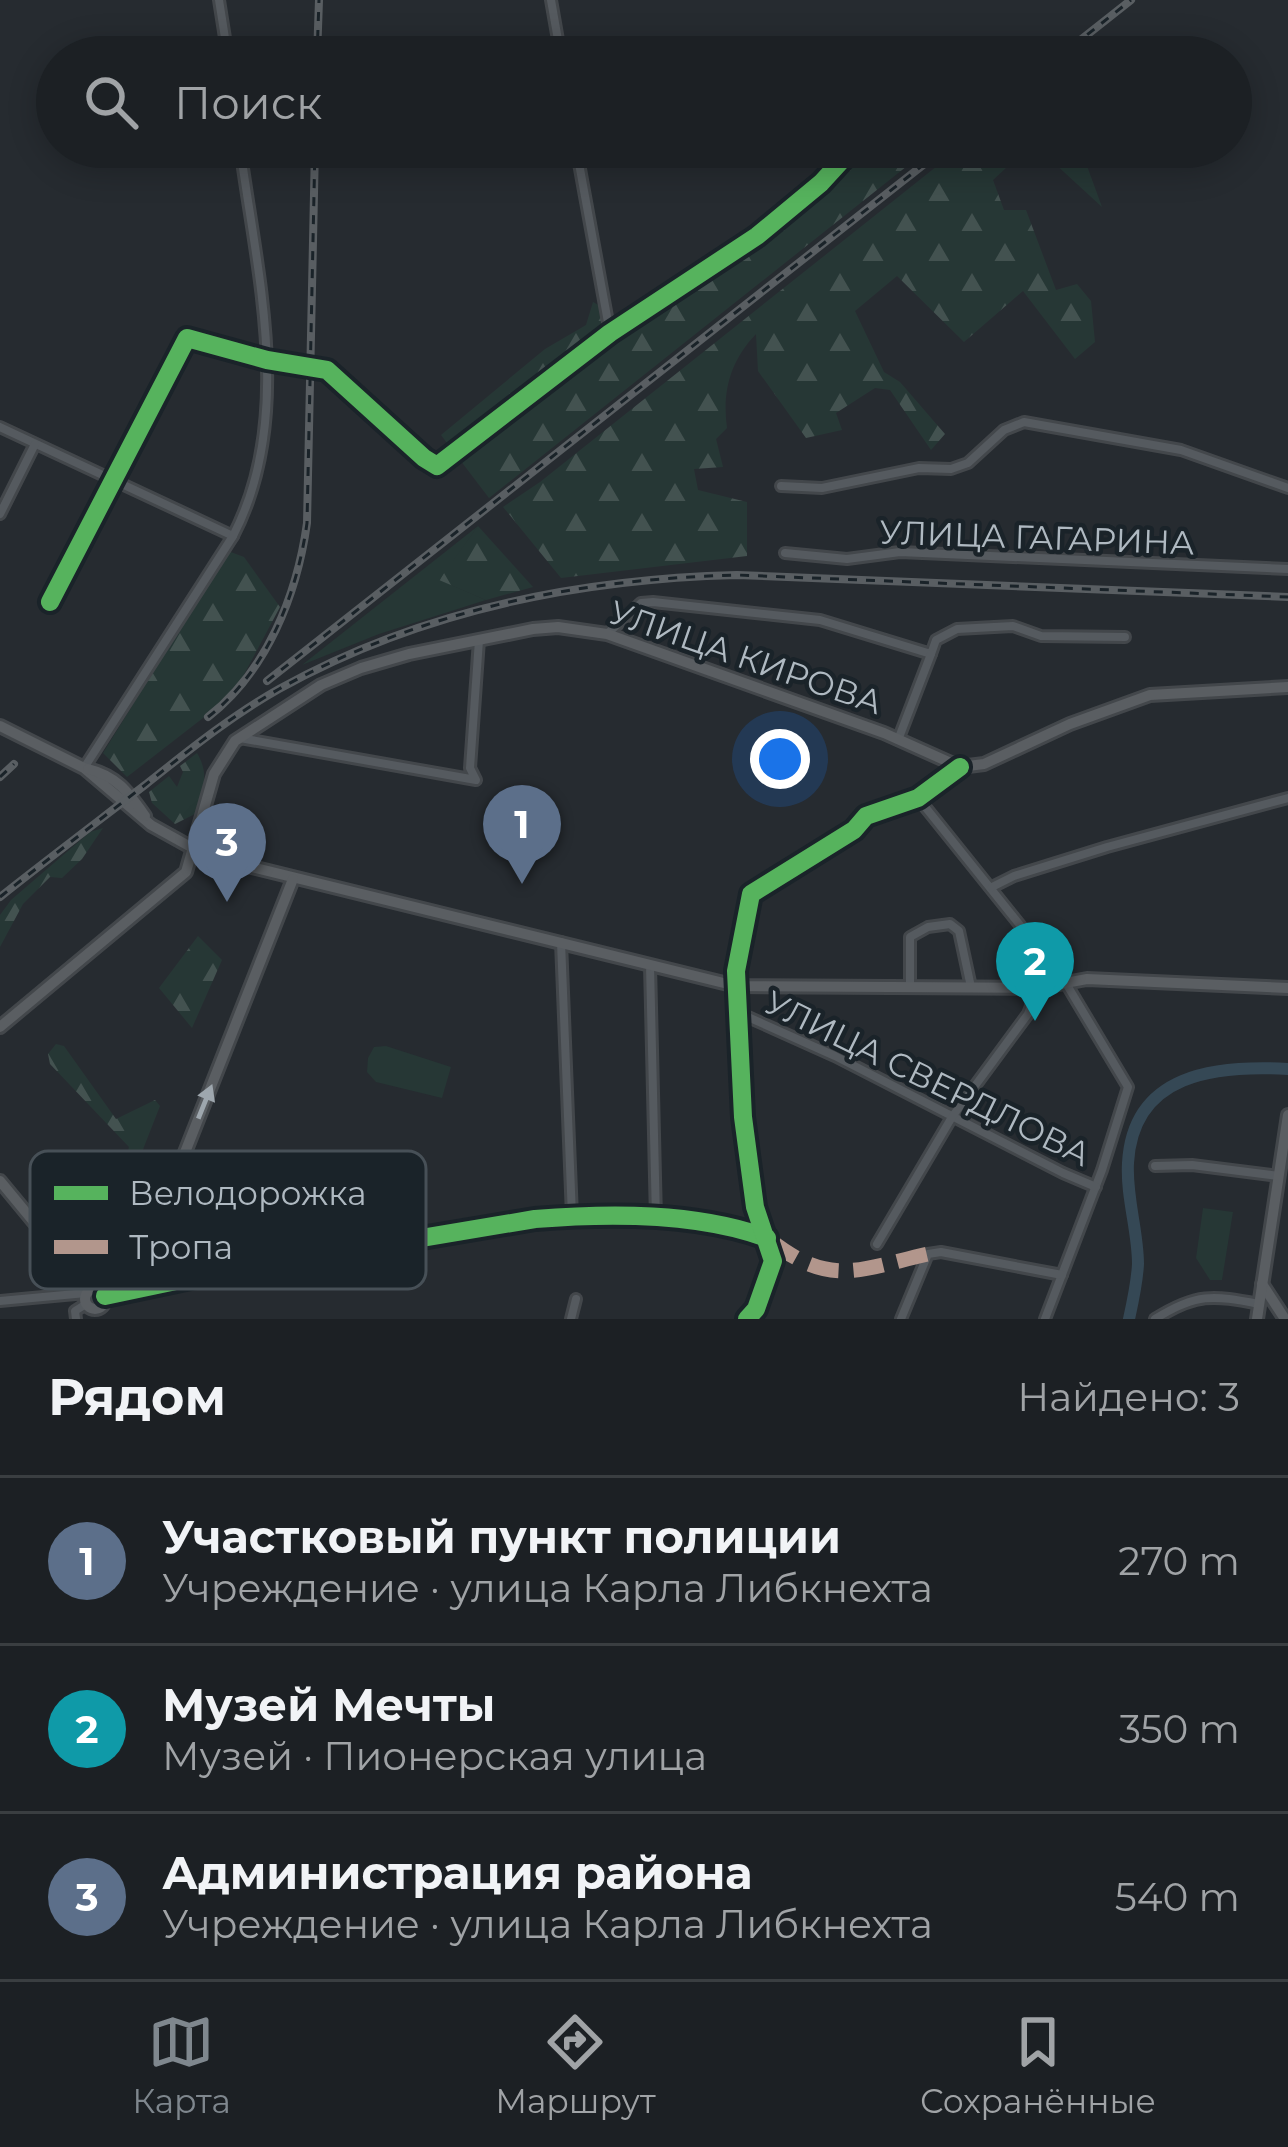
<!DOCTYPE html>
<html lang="ru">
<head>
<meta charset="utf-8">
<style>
	:root { --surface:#1c2024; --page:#292d31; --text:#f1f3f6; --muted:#a0a3a6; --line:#3a3e41; --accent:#7f878e }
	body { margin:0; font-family:Montserrat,sans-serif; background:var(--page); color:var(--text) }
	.you { position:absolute; left:780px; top:759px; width:42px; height:42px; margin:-30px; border:9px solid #fff; border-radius:50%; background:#1a73e8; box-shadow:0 0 0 18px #1a73e833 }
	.badge { display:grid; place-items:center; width:78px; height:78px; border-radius:50%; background:var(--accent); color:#fff; font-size:39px; font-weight:700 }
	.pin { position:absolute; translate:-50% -99px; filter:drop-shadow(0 3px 6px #0008) }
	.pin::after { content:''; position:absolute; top:63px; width:42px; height:36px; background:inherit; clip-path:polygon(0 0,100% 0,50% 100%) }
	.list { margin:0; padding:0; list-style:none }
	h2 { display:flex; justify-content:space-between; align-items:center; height:156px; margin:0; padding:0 48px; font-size:51px }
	h2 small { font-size:39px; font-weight:400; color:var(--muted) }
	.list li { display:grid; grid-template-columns:78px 1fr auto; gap:36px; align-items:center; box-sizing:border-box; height:168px; padding:0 48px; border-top:3px solid var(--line) }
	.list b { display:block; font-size:45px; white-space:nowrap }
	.list p { margin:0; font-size:39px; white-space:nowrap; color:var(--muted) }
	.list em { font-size:39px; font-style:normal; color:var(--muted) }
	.icon { flex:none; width:66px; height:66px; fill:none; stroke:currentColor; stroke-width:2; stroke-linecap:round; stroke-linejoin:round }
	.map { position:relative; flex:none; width:1288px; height:1319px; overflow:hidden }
	.search { position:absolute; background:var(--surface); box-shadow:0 6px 30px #0003; left:36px; right:36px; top:36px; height:132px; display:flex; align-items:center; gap:30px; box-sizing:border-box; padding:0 42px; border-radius:66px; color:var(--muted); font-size:45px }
	.sheet { height:660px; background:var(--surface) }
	nav { display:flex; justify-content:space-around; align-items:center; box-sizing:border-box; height:168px; border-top:3px solid var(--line); background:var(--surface); font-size:33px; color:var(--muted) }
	nav a { display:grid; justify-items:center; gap:6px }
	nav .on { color:var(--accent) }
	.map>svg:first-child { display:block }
</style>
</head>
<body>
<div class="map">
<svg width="1288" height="1319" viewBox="0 0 1288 1319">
	<defs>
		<pattern id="forest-firs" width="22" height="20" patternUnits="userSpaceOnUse" patternTransform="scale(3)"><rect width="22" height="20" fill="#263735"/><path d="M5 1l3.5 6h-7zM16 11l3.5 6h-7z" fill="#435250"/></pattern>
	</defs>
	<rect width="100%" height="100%" fill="#262b30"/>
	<g fill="#263735">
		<path d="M478 526 440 580 486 600 379 634 302 665Z"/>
		<path d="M386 1046 451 1067 442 1098 376 1082 367 1072 368 1058 374 1047Z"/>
		<path d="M1203 1208 1233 1212 1222 1280H1210L1196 1258Z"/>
	</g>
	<g fill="url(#forest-firs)">
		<path d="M865 147H931L489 498 441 435 545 349 586 325 593 302 600 306 605 344 825 188Z"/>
		<path d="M961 147H1080L1102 207 1052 161 1022 153 993 180 1004 210H1026L1056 290 1077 284 1091 301 1095 342 1075 359 1023 291 964 342 897 276 855 311 884 372 900 382 945 434 931 450 890 390 875 388 836 413 842 430 806 438 758 371 756 334C730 361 722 392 727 428L716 439 723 467 694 469 698 490 747 502V556L561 578 503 507 540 482Z"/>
		<path d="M478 526 533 587 486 600 439 580Z"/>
		<path d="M228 551 244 557 280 607 240 682 212 711 127 777 103 753Z"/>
		<path d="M197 753C210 775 203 790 195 814L175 824 152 803 149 792 169 776 177 787 183 772 180 766Z"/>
		<path d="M103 828 82 859 62 878 50 877 23 904 0 947V915L11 900 90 832Z"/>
		<path d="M198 936 222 960 192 1028 159 988Z"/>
		<path d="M56 1044 64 1046 116 1119 155 1100 160 1106 116 1218 112 1214 129 1147 50 1064 48 1054Z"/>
	</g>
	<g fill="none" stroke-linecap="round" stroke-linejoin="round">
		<path stroke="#354855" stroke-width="12" d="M1129 1319C1133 1301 1137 1283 1138 1264 1138 1231 1126 1197 1128 1163 1133 1073 1216 1065 1288 1069"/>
		<g stroke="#43474b" stroke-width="14">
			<g id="street">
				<path d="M219 0 228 57"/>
				<path d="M551 0 561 57"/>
				<path d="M576 147 610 333"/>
				<path d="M0 427 233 536"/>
				<path d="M781 486 822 488 919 468 951 469 968 463 1004 430 1024 422 1181 450 1288 488"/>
				<path d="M0 514 35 444"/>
				<path d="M785 553 847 559 900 552 1288 569"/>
				<path d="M50 602 187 338 267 360 327 370 424 458 437 466 610 333 757 236 821 183 854 147"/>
				<path d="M608 633 641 603 653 602 820 620 931 654 936 640 957 629 1013 626 1041 636 1125 637"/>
				<path d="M240 738 476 780 470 768 479 640"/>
				<path d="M898 740 931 654"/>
				<path d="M84 768 233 536C295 417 257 274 240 147"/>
				<path d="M918 798 1064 980 1128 1087 1102 1170 1045 1319"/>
				<path d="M992 887 1014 876 1107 847 1288 798"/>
				<path d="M561 942 572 1216"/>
				<path d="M650 965 656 1219"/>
				<path d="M736 986 751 894 854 830 866 816 918 798 960 767"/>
				<path d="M910 987V937L928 927 950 924 959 931 971 987"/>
				<path d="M739 1013 835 1056 1063 1173 1096 1187"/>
				<path d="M1155 1166 1192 1165 1279 1176"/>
				<path d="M877 1244 952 1117 1028 1014 1038 988"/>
				<path d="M0 1301 86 1293"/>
				<path d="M76 1319 75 1311 86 1304"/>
				<path d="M571 1319 576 1299"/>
				<path d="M901 1319 928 1254 941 1252 1062 1275"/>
				<path d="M1155 1319C1196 1293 1213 1295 1259 1304"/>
			</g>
		</g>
		<g stroke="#43474b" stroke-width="16">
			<g id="secondary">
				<path d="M0 726 84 768 151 825 207 856 736 986 1038 988 1087 979 1288 988"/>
				<path d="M88 769C117 776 128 792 145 816"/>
				<path d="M736 986 749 1167 755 1207 773 1261 756 1309 747 1319"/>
				<path d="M0 1027 186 872 214 774 235 741 321 685 361 668 409 654 533 629 558 627 607 634 884 733 960 767 984 764 1070 724 1150 695 1288 687"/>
				<path d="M0 1181 90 1290"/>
				<path d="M1262 1284 1285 1319"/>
				<circle cx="95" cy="1299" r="10"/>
				<path d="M131 1289 293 879"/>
				<path d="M105 1296 219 1272 535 1219C609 1213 697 1212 767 1238"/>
				<path d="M1257 1319 1288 1115"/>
			</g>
		</g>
		<use href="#street" stroke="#555a5f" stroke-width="8"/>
		<use href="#secondary" stroke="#5a5e62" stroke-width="10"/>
		<g stroke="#595e62" stroke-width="8">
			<g id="rail">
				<path d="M317 57 319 0"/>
				<path d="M1059 57 1131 0"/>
				<path d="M267 681 946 147"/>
				<path d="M208 717C267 671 297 595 307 523L315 147"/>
				<path d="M0 777 14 764"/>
				<path d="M0 897C48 859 97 822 145 785 188 751 231 716 279 689 421 610 577 579 737 575L1288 597"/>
			</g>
		</g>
		<use href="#rail" stroke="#1a2329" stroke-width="3" stroke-dasharray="9" stroke-linecap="butt"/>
		<path stroke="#b2968c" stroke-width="15" stroke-dasharray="30 15" stroke-linecap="butt" d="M771 1241C831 1288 861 1269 928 1254"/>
		<g stroke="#1a2329" stroke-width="26">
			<g id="cycleway">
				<path d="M50 602 187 338 267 360 327 370 424 458 437 466 610 333 757 236 821 183 854 147"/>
				<path d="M105 1296 219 1272 535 1219C609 1213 697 1212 767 1238"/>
				<path d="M747 1319 756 1309 773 1261 755 1207 743 1117 736 971 751 894 854 830 866 816 918 798 960 767"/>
			</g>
		</g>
		<use href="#cycleway" stroke="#56b35d" stroke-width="18"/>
	</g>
	<defs><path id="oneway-solid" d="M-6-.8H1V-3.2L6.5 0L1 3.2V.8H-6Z" transform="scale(3)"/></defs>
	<use fill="#9ea7ae" href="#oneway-solid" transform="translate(205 1102) rotate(-68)"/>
	<g text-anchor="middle" stroke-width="9" stroke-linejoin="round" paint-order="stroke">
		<g font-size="33" fill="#afb9c1" stroke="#1a2329">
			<text transform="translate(1037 537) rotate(2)" y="12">УЛИЦА ГАГАРИНА</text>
			<text transform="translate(746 657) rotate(19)" y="12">УЛИЦА КИРОВА</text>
			<text transform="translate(928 1078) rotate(26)" y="12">УЛИЦА СВЕРДЛОВА</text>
		</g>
	</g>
	<rect x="30" y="1151" width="396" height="138" rx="18" fill="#1a2329" stroke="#475057" stroke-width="3"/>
	<rect x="54" y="1186" width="54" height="14" fill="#56b35d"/>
	<rect x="54" y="1240" width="54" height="14" fill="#b2968c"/>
	<g font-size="33" fill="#afb9c1">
		<text x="129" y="1205">Велодорожка</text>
		<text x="129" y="1259">Тропа</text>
	</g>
</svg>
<div class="you"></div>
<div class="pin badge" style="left:522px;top:884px;background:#5c6f8a">1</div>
<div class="pin badge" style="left:1035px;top:1021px;background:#0f9aa8">2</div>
<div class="pin badge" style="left:227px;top:902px;background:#5c6f8a">3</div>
<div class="search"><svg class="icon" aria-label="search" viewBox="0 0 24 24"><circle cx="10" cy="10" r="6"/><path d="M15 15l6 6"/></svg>Поиск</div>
</div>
<section class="sheet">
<h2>Рядом<small>Найдено: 3</small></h2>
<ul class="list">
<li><span class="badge" style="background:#5c6f8a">1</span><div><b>Участковый пункт полиции</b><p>Учреждение · улица Карла Либкнехта</p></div><em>270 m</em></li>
<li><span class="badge" style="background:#0f9aa8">2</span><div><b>Музей Мечты</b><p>Музей · Пионерская улица</p></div><em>350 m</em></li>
<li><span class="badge" style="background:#5c6f8a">3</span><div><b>Администрация района</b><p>Учреждение · улица Карла Либкнехта</p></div><em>540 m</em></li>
</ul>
</section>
<nav>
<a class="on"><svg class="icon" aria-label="map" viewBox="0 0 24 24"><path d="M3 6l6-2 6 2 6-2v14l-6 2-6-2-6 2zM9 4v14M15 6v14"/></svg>Карта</a>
<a><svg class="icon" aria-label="directions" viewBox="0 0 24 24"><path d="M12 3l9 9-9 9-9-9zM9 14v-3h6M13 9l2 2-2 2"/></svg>Маршрут</a>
<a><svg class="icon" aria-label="saved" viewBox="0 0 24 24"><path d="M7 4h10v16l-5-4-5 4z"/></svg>Сохранённые</a>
</nav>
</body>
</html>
